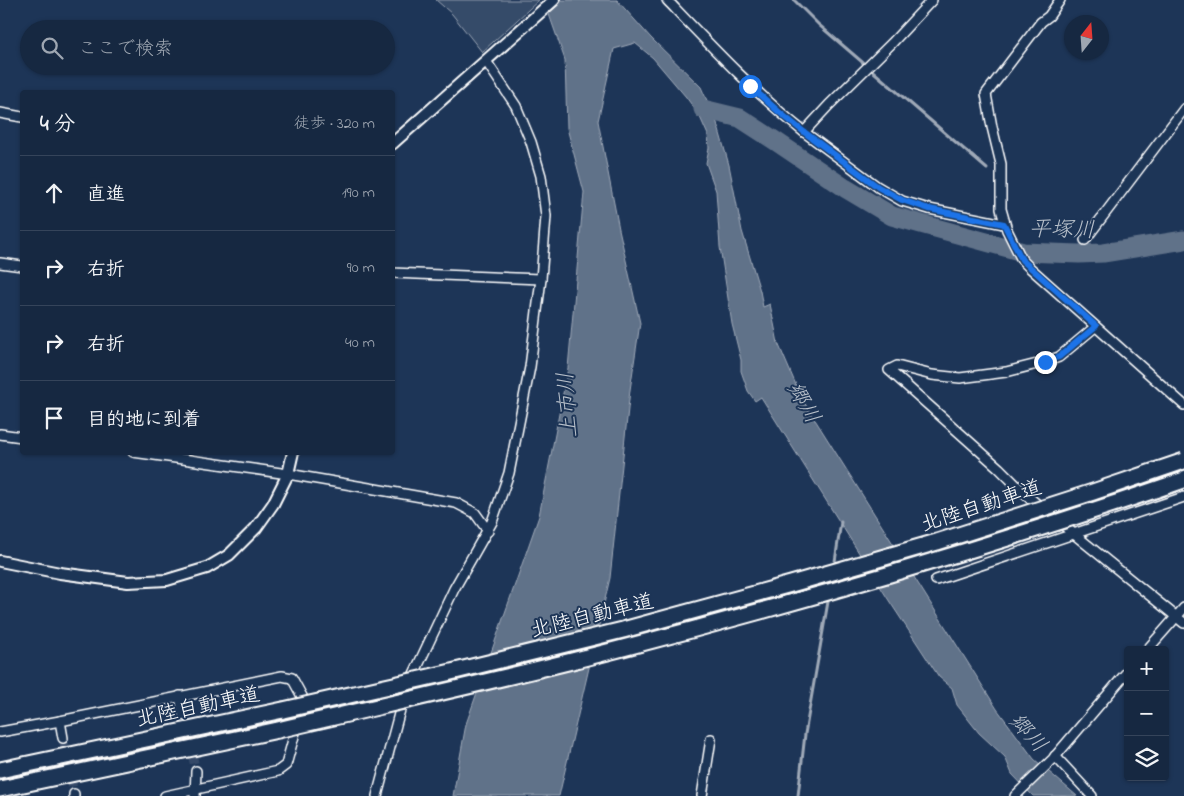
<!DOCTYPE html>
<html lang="ja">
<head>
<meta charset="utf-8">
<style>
	:root { --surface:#162841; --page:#1f3048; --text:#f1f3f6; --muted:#9ea6b1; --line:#35445a }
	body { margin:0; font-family:"Indie Flower","Klee One",sans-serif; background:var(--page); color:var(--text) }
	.controls { position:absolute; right:15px; bottom:15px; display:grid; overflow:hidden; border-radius:5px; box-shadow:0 1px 4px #0004 }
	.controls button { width:45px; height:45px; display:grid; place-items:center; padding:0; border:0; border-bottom:1px solid var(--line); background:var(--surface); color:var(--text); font:25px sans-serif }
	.compass { position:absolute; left:1064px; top:15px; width:45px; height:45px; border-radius:50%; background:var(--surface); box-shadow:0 1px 4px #0004; rotate:17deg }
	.stop { position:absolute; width:15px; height:15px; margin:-11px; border:4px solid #1a73e8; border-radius:50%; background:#fff }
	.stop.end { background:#1a73e8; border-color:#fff; box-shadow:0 1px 5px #0008 }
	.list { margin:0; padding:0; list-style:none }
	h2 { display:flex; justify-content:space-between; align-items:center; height:65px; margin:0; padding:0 20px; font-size:21px }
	h2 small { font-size:16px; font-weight:400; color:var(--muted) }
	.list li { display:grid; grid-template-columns:32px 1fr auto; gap:15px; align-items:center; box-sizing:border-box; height:75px; padding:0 20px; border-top:1px solid var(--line) }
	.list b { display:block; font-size:19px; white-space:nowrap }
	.list em { font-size:16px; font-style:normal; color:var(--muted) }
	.icon { flex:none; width:28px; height:28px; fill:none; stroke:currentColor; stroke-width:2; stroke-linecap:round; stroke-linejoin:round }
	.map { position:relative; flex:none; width:1184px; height:796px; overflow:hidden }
	.search { position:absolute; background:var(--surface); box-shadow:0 1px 4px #0004; left:20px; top:20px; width:375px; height:55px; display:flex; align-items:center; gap:12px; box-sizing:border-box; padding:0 18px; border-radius:28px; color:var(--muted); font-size:19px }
	.panel { position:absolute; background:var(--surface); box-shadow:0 1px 4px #0004; left:20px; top:90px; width:375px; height:365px; border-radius:5px }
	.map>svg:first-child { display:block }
</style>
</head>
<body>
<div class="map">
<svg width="1184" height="796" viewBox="0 0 1184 796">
	<rect width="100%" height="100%" fill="#1d3557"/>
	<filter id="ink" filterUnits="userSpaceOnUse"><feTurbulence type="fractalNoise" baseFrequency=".02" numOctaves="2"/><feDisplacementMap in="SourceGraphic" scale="10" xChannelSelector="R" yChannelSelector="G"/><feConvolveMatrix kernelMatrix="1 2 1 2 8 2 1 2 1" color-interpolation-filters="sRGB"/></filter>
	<g filter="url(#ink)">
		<path fill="#364b69" stroke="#9aa5b4" d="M436 0H539L482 52 452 14Z"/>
		<path fill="#617289" stroke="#a0aab8" d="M544 0H617L651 38 701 87 717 123 729 165 742 231 760 291 763 307 770 304 778 343 802 399 997 709 1034 759 1077 796H1033L1012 774 1005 757 979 733 957 705 952 688 939 677 888 599 761 397 755 401 748 391 741 371V360L732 324 720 247 716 191 706 163 709 148 708 135 699 115 686 97 653 58 635 43 614 49 598 121 619 229 640 323 630 390 610 578 559 796H453L466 724 539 516 568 368 584 192 567 128 565 60Z"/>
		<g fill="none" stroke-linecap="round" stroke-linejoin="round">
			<g stroke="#a0aab8" stroke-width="3">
				<path d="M794 0 819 25 987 169"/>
				<path d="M834 568 841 522"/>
				<path d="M798 796 805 734 829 596"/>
			</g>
			<path stroke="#617289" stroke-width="19" d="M703 109 740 118 774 140 845 188 892 216 1023 252 1079 254 1103 253 1184 240"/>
			<g stroke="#344968" stroke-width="9" stroke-dasharray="9 4.5" stroke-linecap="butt">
				<path d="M183 715 196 771"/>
				<path d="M63 738 74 794"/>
			</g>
			<g stroke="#fff" stroke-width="12">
				<g id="minor">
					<path d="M667 0C711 46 754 92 804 132L829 105 892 43 932 0"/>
					<path d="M1060 0 1049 16 1041 22 986 94 992 127 1001 164V209L1007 230 1022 260 1029 267 1184 405"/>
					<path d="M0 113 22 117"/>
					<path d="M804 132 878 187 902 201 929 209 1004 224"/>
					<path d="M1085 240 1184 109"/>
					<path d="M0 263 22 266"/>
					<path d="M392 273 541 279"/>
					<path d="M1095 327 1059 357 1045 362 1006 372 960 378 932 375 897 366 889 370 999 468 1027 496 1184 623"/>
					<path d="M0 434 22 437"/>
					<path d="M133 452 288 474 456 503 475 513 488 531"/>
					<path d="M936 580 1184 497"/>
					<path d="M1147 650 1184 608"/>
					<path d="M180 696 183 715"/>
					<path d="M60 721 63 738"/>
					<path d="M0 732 60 721 282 676 292 678 304 700 286 765 278 771 165 796"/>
					<path d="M1055 756 1092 796"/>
					<path d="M74 794V796"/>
					<path d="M195 796 196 771"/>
					<path d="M377 796 404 695 454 589 492 522 509 473 530 367 541 279 546 216 541 176 531 142 516 106 486 61"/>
					<path d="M702 796 711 739"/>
					<path d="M1015 796 1053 759 1128 671"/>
				</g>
			</g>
			<g stroke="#fff" stroke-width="14">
				<g id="tertiary">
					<path d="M392 144 554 0"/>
					<path d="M0 561 60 573 128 582 167 580 207 568 229 555 256 528 273 504 288 474 293 452"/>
				</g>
			</g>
			<g stroke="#fff" stroke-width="19">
				<g id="motorway">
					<path d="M0 770 283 710"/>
					<path d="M0 789 278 730"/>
				</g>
			</g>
			<use href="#minor" stroke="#1d3557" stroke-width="9"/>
			<use href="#tertiary" stroke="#1d3557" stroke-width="10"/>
			<use href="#motorway" stroke="#1d3557" stroke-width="15"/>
			<g stroke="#fff" stroke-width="19" stroke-linecap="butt">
				<g id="motorway-bridge">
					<path d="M283 710 447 673 623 630 791 584 937 542 1093 492 1184 461"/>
					<path d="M278 730C393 703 509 678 623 648 812 599 999 544 1184 480"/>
				</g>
			</g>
			<use href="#motorway-bridge" stroke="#1d3557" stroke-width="15"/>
		</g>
	</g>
	<g fill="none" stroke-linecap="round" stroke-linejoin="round" filter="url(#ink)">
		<path stroke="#1a73e8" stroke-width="6" d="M750 86 779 112 804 132 878 187 902 200 929 209 1004 224 1022 260 1096 326 1059 357 1045 362"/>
	</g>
	<g text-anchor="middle" stroke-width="4" stroke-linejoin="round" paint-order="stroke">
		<g font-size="21" fill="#fff" stroke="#1d3557">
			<text transform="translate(981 505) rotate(-18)" y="7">北陸自動車道</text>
			<text transform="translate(592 615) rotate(-14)" y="7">北陸自動車道</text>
			<text transform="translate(198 706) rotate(-12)" y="7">北陸自動車道</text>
		</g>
		<g font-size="22" font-style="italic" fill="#b8c0ca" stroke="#1d3557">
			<text transform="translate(1062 228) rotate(1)" y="8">平塚川</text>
			<text transform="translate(805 402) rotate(60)" y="8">郷川</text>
			<text transform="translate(566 405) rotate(-94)" y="8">上市川</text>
			<text transform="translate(1029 732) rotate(47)" y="8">郷川</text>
		</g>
	</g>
</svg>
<div class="controls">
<button>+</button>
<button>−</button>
<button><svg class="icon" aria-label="layers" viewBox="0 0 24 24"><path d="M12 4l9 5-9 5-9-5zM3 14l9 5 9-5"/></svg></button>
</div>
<svg class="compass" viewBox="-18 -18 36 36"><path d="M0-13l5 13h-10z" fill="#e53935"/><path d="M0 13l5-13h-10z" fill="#9ea6b1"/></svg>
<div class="stop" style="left:750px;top:86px"></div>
<div class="stop end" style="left:1045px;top:362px"></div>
<div class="search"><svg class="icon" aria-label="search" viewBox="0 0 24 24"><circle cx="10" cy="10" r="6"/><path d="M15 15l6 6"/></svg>ここで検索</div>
<section class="panel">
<h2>4 分<small>徒歩 · 320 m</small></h2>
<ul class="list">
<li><svg class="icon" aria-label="ahead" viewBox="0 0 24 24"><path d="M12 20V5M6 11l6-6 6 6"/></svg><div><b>直進</b></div><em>190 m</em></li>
<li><svg class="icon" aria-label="right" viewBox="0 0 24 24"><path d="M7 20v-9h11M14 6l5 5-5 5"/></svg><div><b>右折</b></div><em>90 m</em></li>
<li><svg class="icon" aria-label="right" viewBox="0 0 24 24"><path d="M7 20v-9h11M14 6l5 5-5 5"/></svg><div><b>右折</b></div><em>40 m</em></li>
<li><svg class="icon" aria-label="arrive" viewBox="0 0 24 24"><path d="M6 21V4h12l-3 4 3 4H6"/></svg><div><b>目的地に到着</b></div></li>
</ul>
</section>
</div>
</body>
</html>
